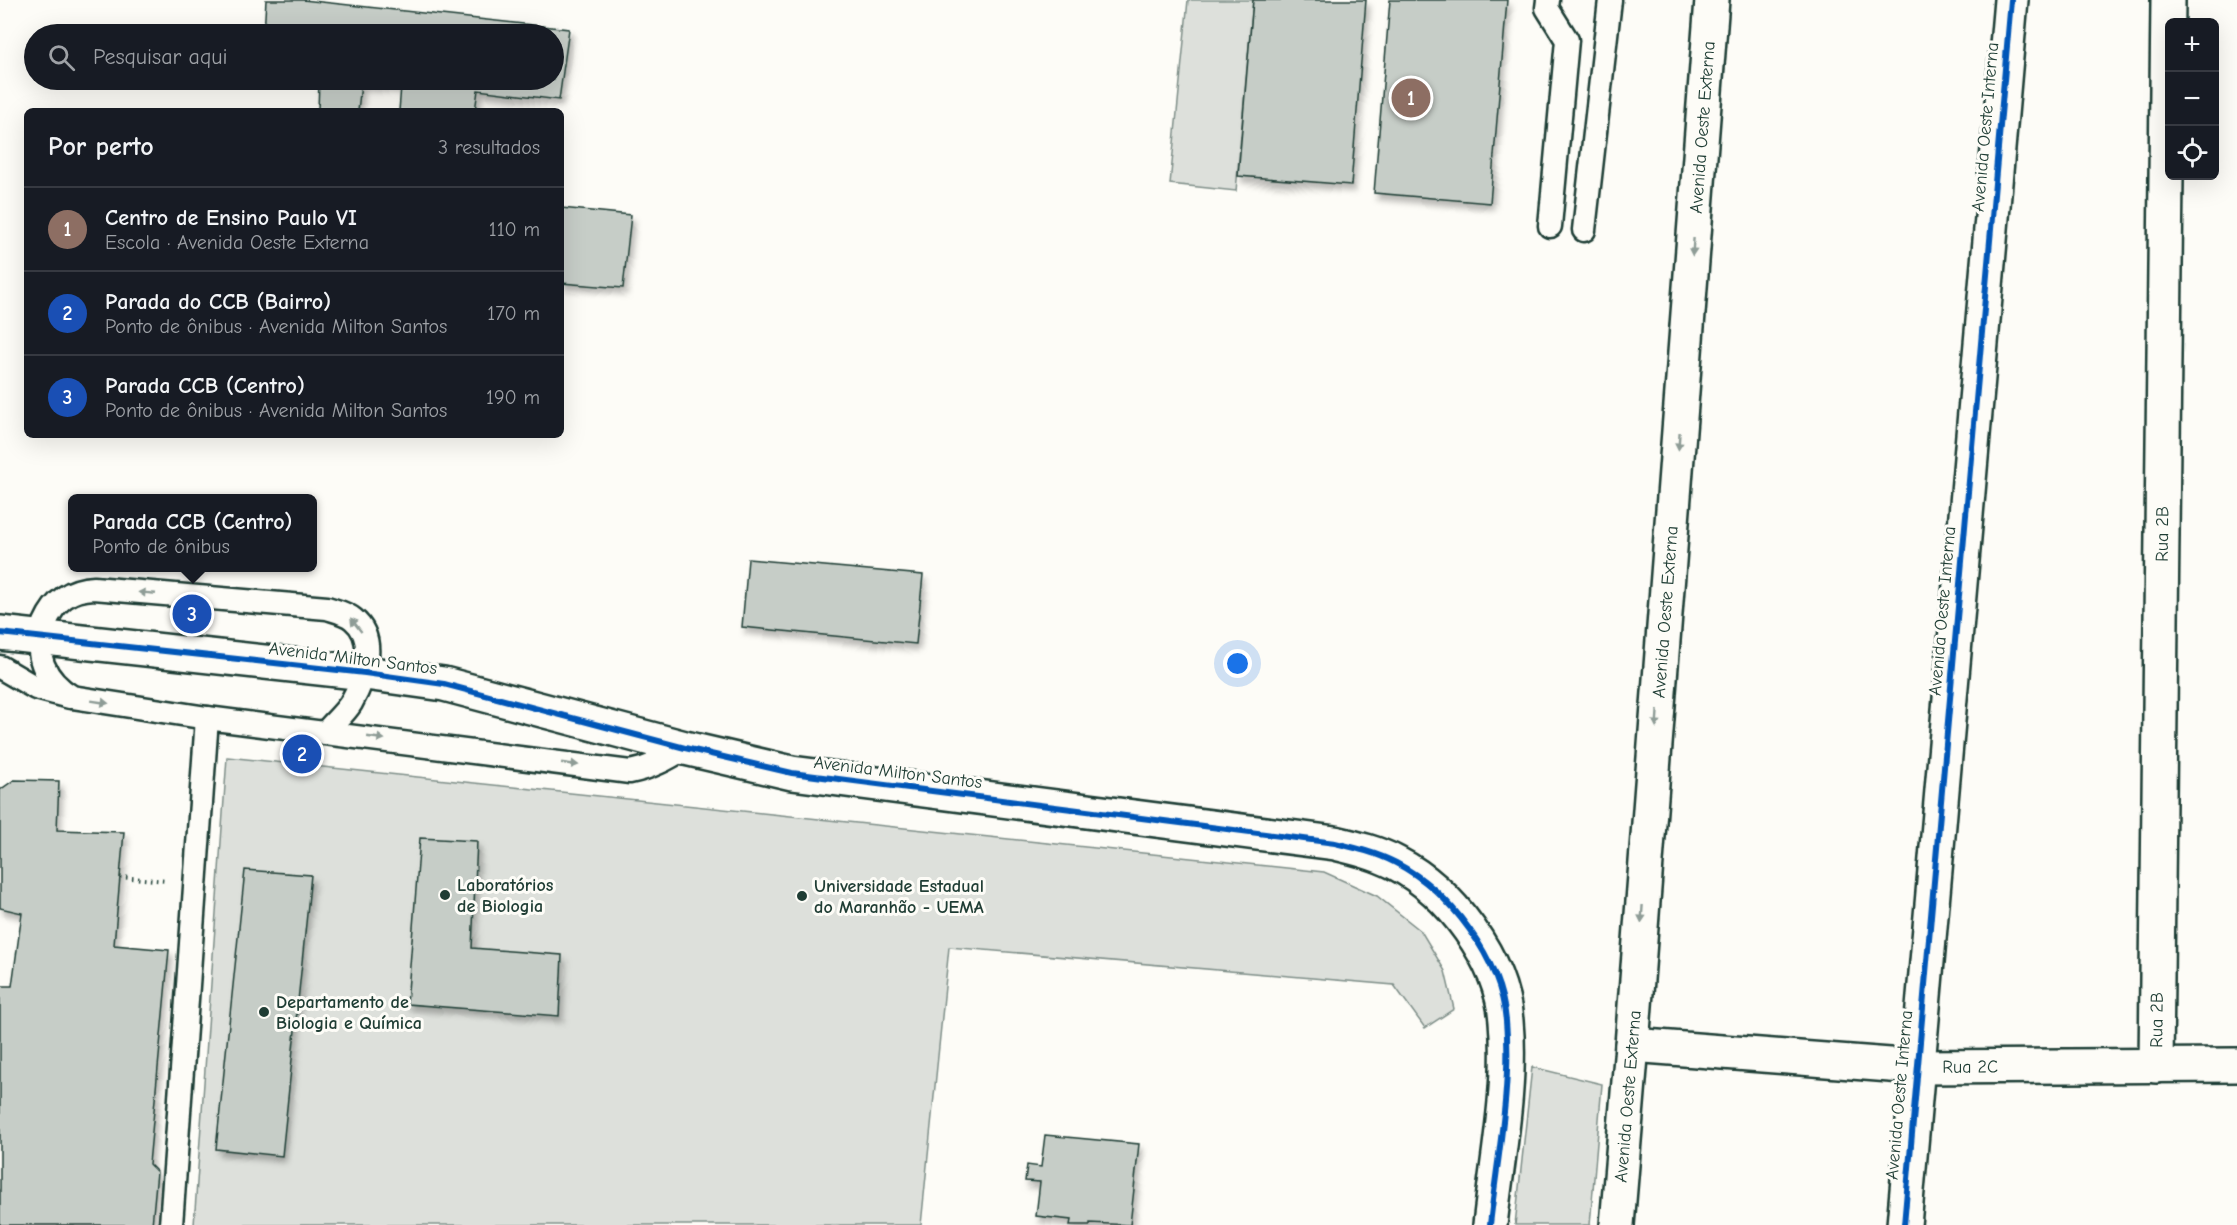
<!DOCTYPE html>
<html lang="pt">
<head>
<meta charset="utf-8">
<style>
	:root { --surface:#171b24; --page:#20242c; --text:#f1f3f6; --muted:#9ea1a6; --line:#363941; --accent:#1a73e8 }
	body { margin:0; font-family:"Comic Neue",sans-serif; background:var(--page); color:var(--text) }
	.controls { position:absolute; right:18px; top:18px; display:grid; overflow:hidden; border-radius:9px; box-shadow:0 6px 24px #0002 }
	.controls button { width:54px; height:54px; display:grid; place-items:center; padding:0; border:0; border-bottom:2px solid var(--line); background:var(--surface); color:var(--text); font:30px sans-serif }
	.you { position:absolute; left:1238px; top:664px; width:21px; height:21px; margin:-15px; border:4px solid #fff; border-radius:50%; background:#1a73e8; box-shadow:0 0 0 9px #1a73e833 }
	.badge { display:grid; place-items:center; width:39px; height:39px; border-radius:50%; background:var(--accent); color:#fff; font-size:20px; font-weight:700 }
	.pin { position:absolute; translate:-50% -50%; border:3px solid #fff; box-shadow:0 2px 6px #0006 }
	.popup { position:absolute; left:68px; top:494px; width:249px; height:78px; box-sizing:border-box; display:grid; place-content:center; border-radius:9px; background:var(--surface); filter:drop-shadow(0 2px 4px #0005); font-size:20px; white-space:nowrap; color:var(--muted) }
	.popup b { font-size:22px; color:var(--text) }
	.popup::after { content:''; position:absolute; left:50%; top:100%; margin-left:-12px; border:12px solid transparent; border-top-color:var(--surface) }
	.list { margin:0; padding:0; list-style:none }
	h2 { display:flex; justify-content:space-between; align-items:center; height:78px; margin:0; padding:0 24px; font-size:26px }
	h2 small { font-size:20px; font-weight:400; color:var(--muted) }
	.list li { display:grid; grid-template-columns:39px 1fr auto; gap:18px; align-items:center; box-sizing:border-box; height:84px; padding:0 24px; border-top:2px solid var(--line) }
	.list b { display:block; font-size:22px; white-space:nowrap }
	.list p { margin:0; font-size:20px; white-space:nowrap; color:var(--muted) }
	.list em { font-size:20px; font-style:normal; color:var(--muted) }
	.icon { flex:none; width:33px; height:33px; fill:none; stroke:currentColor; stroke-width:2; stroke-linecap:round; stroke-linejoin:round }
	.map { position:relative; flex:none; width:2237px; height:1225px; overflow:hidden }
	.search { position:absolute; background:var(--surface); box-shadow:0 6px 24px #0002; left:24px; top:24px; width:540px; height:66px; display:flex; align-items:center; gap:15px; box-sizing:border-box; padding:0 21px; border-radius:33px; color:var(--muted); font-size:22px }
	.panel { position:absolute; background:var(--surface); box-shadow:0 6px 24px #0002; left:24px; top:108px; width:540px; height:330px; border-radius:9px }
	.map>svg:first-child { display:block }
</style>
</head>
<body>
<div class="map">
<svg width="2237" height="1225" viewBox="0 0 2237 1225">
	<defs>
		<filter id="shadow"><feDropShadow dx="3.5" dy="6" stdDeviation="3" flood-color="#0004"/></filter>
	</defs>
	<rect width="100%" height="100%" fill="#fdfcf7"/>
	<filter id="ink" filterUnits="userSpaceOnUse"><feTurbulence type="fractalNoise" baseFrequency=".0167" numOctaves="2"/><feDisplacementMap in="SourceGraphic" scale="12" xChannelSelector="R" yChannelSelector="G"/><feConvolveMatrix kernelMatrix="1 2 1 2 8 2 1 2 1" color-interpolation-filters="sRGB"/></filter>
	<g filter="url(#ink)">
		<g fill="#dde0db" stroke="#7e8e88" stroke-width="1.5">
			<path d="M1188 0H1253L1236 191 1170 184Z"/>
			<path d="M227 757 1324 872 1377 896 1421 931 1445 971 1454 1009 1425 1028 1394 985 949 947 921 1225H194Z"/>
			<path d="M1532 1067 1602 1084 1590 1225H1515Z"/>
		</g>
		<g fill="#c6cdc7" stroke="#1f3d34" stroke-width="1.5" filter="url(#shadow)">
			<path d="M266 0H303L569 29 559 100 478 90 475 111H399L401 86 361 84 358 111H318L319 80H554V34H264Z"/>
			<path d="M1253 0H1366L1351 185 1238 176Z"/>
			<path d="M1390 0H1507L1490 203 1374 193Z"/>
			<path d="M561 208 631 215 623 288 561 283Z"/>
			<path d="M748 559 923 575 916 644 742 627Z"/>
			<path d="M14 780 59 781 57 830 124 832 114 945 169 950 149 1164 157 1172 152 1225H0V986H12L22 913 0 908V790Z"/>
			<path d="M420 838 477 841 472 948 562 955 559 1016 407 1004Z"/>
			<path d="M245 870 311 875 282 1156 216 1149Z"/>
			<path d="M1045 1135 1139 1144 1130 1225 1090 1223V1225H1070L1071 1220 1036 1216 1040 1182 1025 1181 1027 1165 1041 1167Z"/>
		</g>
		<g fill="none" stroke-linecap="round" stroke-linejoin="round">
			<g stroke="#1f3d34" stroke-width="27">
				<g id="service">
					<path d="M1548 0 1547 8 1567 40 1550 226"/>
					<path d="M1584 230 1610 0"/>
					<path d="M0 667 36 688 70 697"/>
					<path d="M326 732C334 722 345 713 351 703 364 680 379 640 353 619 346 613 336 611 327 608L94 588C70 589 55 600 45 623 32 653 44 680 72 697L207 718 630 772C651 768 667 759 685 748"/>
					<path d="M171 1225 207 718"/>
				</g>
			</g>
			<g stroke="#1f3d34" stroke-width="38">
				<g id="minor">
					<path d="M0 633 365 673 444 684 685 748 792 773 1335 843C1356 848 1377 853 1396 863 1450 891 1501 959 1506 1021 1512 1086 1497 1160 1490 1225"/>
					<path id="s1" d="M1632 1045 1916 1067 2237 1065"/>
					<path id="s2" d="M2156 1066 2168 0"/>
				</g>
			</g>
			<g stroke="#1f3d34" stroke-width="38">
				<g id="tertiary">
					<path id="s3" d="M1617 1225 1632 1045 1712 0"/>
					<path d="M1904 1225 2011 0"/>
				</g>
			</g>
			<path stroke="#1f3d34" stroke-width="4" stroke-dasharray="1.5 4.5" stroke-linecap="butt" d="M120 877 167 881"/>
			<use href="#service" stroke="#fdfcf7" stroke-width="22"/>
			<use href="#minor" stroke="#fdfcf7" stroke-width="33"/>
			<use href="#tertiary" stroke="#fdfcf7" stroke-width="33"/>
			<g stroke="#fdfcf7" stroke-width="10">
				<g id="cycleway">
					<path d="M0 633 365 673 444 684 685 748 792 773 1335 843C1356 848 1377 853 1396 863 1450 891 1501 959 1506 1021 1512 1086 1497 1160 1490 1225"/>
					<path d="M1904 1225 2011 0"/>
				</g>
			</g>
			<use href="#cycleway" stroke="#0057b8" stroke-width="6"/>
		</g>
		<defs><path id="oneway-solid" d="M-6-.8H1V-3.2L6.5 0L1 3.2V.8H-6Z" transform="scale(1.5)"/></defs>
		<g fill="#8e9c96">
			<use href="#oneway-solid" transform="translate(1693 247) rotate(94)"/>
			<use href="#oneway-solid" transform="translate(1679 441) rotate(94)"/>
			<use href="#oneway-solid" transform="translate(147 593) rotate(-175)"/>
			<use href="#oneway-solid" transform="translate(356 625) rotate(-128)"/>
			<use href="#oneway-solid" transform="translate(100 702) rotate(9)"/>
			<use href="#oneway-solid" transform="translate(1657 719) rotate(94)"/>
			<use href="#oneway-solid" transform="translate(376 738) rotate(8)"/>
			<use href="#oneway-solid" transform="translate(570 764) rotate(8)"/>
			<use href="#oneway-solid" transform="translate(1642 914) rotate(94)"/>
		</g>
	</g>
	<g fill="#1f3d34" stroke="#fdfcf7" stroke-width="2">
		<circle cx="445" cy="895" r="6"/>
		<circle cx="802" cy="896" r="6"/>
		<circle cx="264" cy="1012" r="6"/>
	</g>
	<g text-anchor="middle" stroke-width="6" stroke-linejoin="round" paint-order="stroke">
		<g font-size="18" fill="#1f3d34" stroke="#fdfcf7">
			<text transform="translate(1985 127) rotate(-85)" y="6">Avenida Oeste Interna</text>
			<text dy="6" stroke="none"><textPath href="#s3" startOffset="1101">Avenida Oeste Externa</textPath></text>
			<text dy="6" stroke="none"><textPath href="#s2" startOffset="532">Rua 2B</textPath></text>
			<text transform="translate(1942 611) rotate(-85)" y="6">Avenida Oeste Interna</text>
			<text dy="6" stroke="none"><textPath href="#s3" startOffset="615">Avenida Oeste Externa</textPath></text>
			<text transform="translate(353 658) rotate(7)" y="6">Avenida Milton Santos</text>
			<text transform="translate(898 772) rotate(7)" y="6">Avenida Milton Santos</text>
			<text dy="6" stroke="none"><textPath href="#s2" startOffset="46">Rua 2B</textPath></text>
			<text dy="6" stroke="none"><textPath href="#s1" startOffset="339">Rua 2C</textPath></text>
			<text transform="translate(1899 1095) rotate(-85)" y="6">Avenida Oeste Interna</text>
			<text dy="6" stroke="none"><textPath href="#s3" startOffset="129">Avenida Oeste Externa</textPath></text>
		</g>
		<g font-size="18" font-weight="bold" fill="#1f3d34" stroke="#fdfcf7" text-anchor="start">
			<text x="457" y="891">Laboratórios<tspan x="457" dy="21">de Biologia</tspan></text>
			<text x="814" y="892">Universidade Estadual<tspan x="814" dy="21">do Maranhão - UEMA</tspan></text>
			<text x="276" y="1008">Departamento de<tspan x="276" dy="21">Biologia e Química</tspan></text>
		</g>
	</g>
</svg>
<div class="controls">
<button>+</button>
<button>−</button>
<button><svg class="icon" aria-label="locate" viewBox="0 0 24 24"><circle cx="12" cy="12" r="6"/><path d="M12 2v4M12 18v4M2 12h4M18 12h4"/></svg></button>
</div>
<div class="you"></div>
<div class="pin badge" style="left:1411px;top:98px;background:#8d6e63">1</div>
<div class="pin badge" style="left:302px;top:754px;background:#1a4fb4">2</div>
<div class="pin badge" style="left:192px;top:614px;background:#1a4fb4">3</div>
<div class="popup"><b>Parada CCB (Centro)</b>Ponto de ônibus</div>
<div class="search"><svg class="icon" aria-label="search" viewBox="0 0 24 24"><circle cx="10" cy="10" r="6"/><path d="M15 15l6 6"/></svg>Pesquisar aqui</div>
<section class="panel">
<h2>Por perto<small>3 resultados</small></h2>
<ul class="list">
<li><span class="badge" style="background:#8d6e63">1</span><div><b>Centro de Ensino Paulo VI</b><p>Escola · Avenida Oeste Externa</p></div><em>110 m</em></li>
<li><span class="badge" style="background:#1a4fb4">2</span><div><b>Parada do CCB (Bairro)</b><p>Ponto de ônibus · Avenida Milton Santos</p></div><em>170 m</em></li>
<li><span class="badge" style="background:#1a4fb4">3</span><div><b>Parada CCB (Centro)</b><p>Ponto de ônibus · Avenida Milton Santos</p></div><em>190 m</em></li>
</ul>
</section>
</div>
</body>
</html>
